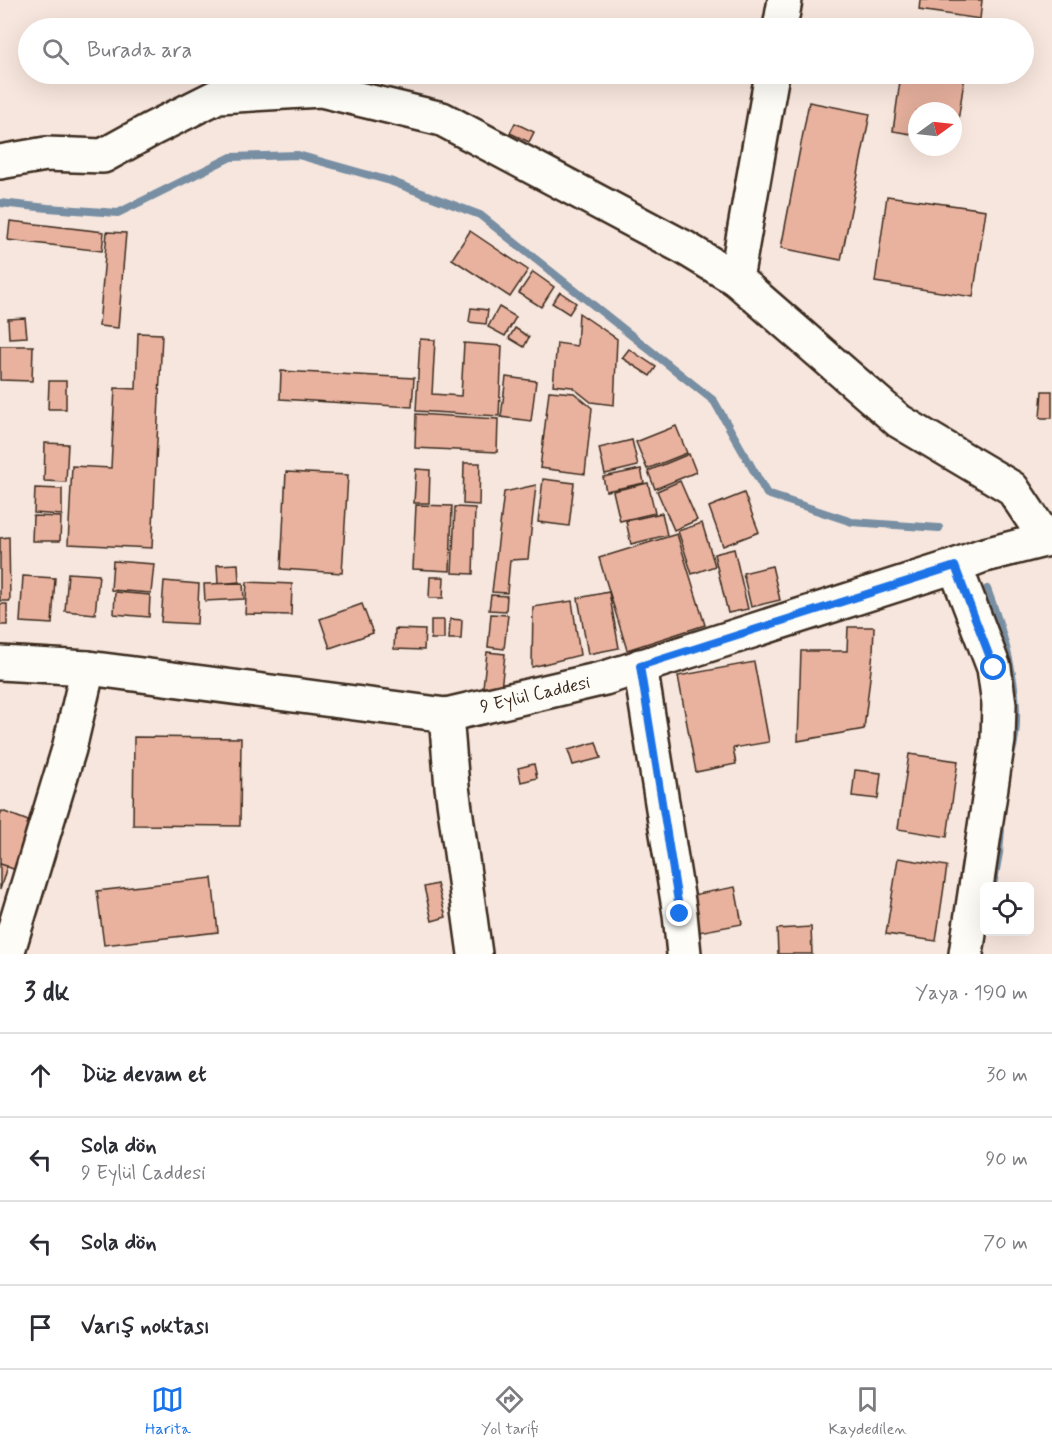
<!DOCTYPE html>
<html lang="tr">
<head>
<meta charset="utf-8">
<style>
	:root { --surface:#fff; --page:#f2f2f3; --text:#2b2b33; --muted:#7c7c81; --line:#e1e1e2; --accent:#1a73e8 }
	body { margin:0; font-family:Mynerve,sans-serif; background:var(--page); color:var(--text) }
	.controls { position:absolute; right:18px; bottom:18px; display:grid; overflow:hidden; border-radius:9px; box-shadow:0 6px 24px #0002 }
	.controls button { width:54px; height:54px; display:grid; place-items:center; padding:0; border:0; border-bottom:2px solid var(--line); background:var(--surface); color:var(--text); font:30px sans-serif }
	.compass { position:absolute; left:908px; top:102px; width:54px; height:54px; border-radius:50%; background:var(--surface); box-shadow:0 6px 24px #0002; rotate:75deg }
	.stop { position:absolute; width:18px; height:18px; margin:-14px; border:4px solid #1a73e8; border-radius:50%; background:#fff }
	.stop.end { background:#1a73e8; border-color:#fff; box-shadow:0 2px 6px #0008 }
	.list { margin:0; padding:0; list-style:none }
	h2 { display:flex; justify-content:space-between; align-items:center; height:78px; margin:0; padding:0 24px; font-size:26px }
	h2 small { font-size:20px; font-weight:400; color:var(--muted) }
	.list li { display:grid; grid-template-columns:39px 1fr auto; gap:18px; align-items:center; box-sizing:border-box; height:84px; padding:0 24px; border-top:2px solid var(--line) }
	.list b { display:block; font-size:22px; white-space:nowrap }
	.list p { margin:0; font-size:20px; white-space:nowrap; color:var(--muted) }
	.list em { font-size:20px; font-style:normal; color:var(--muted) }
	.icon { flex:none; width:33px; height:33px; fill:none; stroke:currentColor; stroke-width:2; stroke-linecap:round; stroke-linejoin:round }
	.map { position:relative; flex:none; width:1052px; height:954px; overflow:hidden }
	.search { position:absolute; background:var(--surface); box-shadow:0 6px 24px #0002; left:18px; right:18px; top:18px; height:66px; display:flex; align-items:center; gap:15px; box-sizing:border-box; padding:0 21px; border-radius:33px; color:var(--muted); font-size:22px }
	.sheet { height:414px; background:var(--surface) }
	nav { display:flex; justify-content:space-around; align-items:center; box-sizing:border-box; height:84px; border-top:2px solid var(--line); background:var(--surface); font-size:16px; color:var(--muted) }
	nav a { display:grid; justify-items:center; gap:3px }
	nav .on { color:var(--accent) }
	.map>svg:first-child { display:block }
</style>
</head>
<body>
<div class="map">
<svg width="1052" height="954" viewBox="0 0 1052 954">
	<rect width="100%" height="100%" fill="#f7e6dd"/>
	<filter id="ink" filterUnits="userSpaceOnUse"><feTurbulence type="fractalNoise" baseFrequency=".0167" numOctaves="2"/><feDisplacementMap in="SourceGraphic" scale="12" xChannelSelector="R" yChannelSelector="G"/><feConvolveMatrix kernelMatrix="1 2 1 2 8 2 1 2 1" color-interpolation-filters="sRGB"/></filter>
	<g filter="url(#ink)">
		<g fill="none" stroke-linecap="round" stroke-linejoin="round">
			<g stroke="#778ea3" stroke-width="8">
				<path d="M0 203 48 208 118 213 231 157 298 155 390 181 480 215 714 401 767 494 852 522 939 528"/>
				<path d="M987 589C1005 636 1026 705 1011 755"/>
				<path d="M993 886 999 853 1001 829"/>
			</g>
		</g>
		<g fill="#e9b29f" stroke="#3b2a1e" stroke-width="1.5">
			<path d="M920 0H982L980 19 919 10Z"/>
			<path d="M901 74H965L955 141 953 140V111H917V135L893 131Z"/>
			<path d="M809 102 870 114 841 260 781 248Z"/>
			<path d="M515 123 534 132 529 142 510 133Z"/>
			<path d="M887 196 986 210 973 297 875 282Z"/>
			<path d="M10 221 104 232 102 251 8 240Z"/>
			<path d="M470 231 528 270 510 297 452 259Z"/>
			<path d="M107 232 126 233 118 328 99 326Z"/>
			<path d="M533 272 554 287 541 307 519 293Z"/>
			<path d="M560 292 576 303 569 314 552 303Z"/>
			<path d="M499 307 516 317 505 336 488 327Z"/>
			<path d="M471 308 488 310 486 324 469 322Z"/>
			<path d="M579 313 617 339 614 405 591 402 572 387 553 385 557 343 577 346Z"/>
			<path d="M25 318 27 337 9 338 8 319Z"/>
			<path d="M515 328 529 337 524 347 509 338Z"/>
			<path d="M138 333 162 334 152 548 68 544 72 466 111 468 115 388 136 389Z"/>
			<path d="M420 339 435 340 432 394 461 396 464 343 502 346 499 416 416 411Z"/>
			<path d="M0 346H33L32 381 0 380Z"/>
			<path d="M629 349 656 367 650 376 622 358Z"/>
			<path d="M281 371 414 378 412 407 280 399Z"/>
			<path d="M506 377 536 381 531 421 501 417Z"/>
			<path d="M49 381H66V409H48Z"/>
			<path d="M549 391 574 393 592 408 585 474 540 468Z"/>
			<path d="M1042 391H1052V418H1040Z"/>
			<path d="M416 414 498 419 497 452 415 448Z"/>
			<path d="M676 426 687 453 647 469 636 442Z"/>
			<path d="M632 440 638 466 605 474 599 448Z"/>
			<path d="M45 443 68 444 66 482 44 481Z"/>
			<path d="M689 454 696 472 655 489 648 471Z"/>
			<path d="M464 463H480L479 505 463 504Z"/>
			<path d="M416 469 430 470 429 503H414Z"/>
			<path d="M641 469 644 483 606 491 603 477Z"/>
			<path d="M286 472 348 475 342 573 281 569Z"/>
			<path d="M543 479 574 483 569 526 538 522Z"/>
			<path d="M680 481 697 520 674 530 657 491Z"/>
			<path d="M648 483 655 513 620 521 613 491Z"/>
			<path d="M536 485 528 559 510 560 507 593 492 592 504 492Z"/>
			<path d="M35 488 62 489V515L34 513Z"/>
			<path d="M744 493 759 532 723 546 709 507Z"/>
			<path d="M416 505 452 506 450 571 413 569Z"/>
			<path d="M455 507 475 508 473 574 452 573Z"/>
			<path d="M662 513 667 535 631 544 626 521Z"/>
			<path d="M33 516 61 517 60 541H32Z"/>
			<path d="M702 523 715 566 692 574 678 531Z"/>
			<path d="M677 534 705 625 627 650 599 558Z"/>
			<path d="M9 537 10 601H0V538Z"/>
			<path d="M734 549 748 609 728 613 714 554Z"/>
			<path d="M113 561 154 564 151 593 111 590Z"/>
			<path d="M238 564 239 582 218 584 217 565Z"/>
			<path d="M772 566 780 600 751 607 743 573Z"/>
			<path d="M68 573 99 575 95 614 65 611Z"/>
			<path d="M23 576 55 578 52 624 20 622Z"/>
			<path d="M430 577H444L443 598H429Z"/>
			<path d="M164 581 199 584 197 624 161 622Z"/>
			<path d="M247 582 292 584 291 615 245 614Z"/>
			<path d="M243 583 244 599 205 601 204 584Z"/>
			<path d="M115 592 150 595 149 617 114 614Z"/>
			<path d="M609 592 619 648 588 654 578 598Z"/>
			<path d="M491 595 507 596 506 611 489 610Z"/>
			<path d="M572 601 580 655 532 667 533 607Z"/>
			<rect x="0" y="604" width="7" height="21"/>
			<path d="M362 604 373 633 330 648 320 619Z"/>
			<path d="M491 614 508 615 504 649 488 647Z"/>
			<path d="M450 619 462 620 461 639H449Z"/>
			<rect x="431" y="620" width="13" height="19"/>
			<path d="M848 627H874L873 652 864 729 798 741 801 651H847Z"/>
			<path d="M395 629 425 630 424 650 394 649Z"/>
			<path d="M487 652 505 654 501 689 483 687Z"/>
			<path d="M754 662 769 742 733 748 736 764 696 772 678 676Z"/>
			<path d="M134 737 241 738 240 826 133 825Z"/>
			<path d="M596 742 601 758 573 765 568 750Z"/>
			<path d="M909 754 958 761 947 837 898 829Z"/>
			<path d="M534 764 537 778 521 782 518 768Z"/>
			<path d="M855 770 881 773 878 799 852 796Z"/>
			<path d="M2 811 39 825 21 872 0 864V815Z"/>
			<path d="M898 858 947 866 936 941 886 934Z"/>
			<path d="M0 864 7 866 0 890Z"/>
			<path d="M212 878 218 932 104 945 97 891Z"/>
			<path d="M437 884 446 917 432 921 424 887Z"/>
			<path d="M735 887 742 924 699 932 692 895Z"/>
			<path d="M811 927 812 954H778L777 929Z"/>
		</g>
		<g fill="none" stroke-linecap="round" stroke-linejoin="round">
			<g stroke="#3b2a1e" stroke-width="38">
				<g id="minor">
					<path d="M780 28 785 0"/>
					<path d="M772 74 736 279 899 421 1012 488 1046 539"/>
					<path d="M0 162 46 154 103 156 152 129 218 96 321 90 442 119 685 248 736 279"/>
					<path d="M955 566 994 668 999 704 998 740 966 954"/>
					<path d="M640 666 680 914 684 954"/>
					<path d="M446 715 452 787 475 954"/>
					<path d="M7 954 69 749 88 668"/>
				</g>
			</g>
			<g stroke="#3b2a1e" stroke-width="38">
				<path id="major" d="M0 663 88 668 446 715 605 678 955 566 981 556 1052 538"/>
			</g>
			<use href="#minor" stroke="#fdfcf7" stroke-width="33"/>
			<use href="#major" stroke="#fdfcf7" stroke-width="33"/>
		</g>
	</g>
	<g fill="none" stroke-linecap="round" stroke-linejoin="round" filter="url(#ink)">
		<path stroke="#1a73e8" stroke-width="8" d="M680 914 640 666 955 566 994 668"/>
	</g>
	<g text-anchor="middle" stroke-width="5" stroke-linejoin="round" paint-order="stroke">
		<g font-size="18" fill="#3b2a1e" stroke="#fdfcf7">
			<text transform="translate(535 694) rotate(-13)" y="6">9 Eylül Caddesi</text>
		</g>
	</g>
</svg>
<div class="controls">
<button><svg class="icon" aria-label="locate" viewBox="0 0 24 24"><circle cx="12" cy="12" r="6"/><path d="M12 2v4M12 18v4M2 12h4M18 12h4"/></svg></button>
</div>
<svg class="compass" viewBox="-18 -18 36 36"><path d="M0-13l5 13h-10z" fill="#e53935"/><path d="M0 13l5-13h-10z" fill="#7c7c81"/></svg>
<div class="stop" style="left:994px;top:668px"></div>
<div class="stop end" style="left:680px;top:914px"></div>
<div class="search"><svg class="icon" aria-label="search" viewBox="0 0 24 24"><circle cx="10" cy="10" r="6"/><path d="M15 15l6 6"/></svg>Burada ara</div>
</div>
<section class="sheet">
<h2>3 dk<small>Yaya · 190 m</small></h2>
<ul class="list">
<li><svg class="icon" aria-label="ahead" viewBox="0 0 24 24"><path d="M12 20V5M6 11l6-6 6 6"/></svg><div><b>Düz devam et</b></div><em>30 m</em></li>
<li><svg class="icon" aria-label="left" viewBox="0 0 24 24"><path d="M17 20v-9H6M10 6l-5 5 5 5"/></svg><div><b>Sola dön</b><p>9 Eylül Caddesi</p></div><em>90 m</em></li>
<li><svg class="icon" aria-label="left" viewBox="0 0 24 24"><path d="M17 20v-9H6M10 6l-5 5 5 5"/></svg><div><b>Sola dön</b></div><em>70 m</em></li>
<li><svg class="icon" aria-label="arrive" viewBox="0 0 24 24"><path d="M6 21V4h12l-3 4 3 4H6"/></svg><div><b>Varış noktası</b></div></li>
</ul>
</section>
<nav>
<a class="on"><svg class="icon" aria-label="map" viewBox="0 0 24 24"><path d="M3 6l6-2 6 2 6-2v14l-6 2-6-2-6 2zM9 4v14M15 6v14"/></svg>Harita</a>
<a><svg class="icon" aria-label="directions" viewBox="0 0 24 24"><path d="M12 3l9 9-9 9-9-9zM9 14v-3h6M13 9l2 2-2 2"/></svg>Yol tarifi</a>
<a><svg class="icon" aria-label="saved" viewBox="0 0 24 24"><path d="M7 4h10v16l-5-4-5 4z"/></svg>Kaydedilen</a>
</nav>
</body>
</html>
